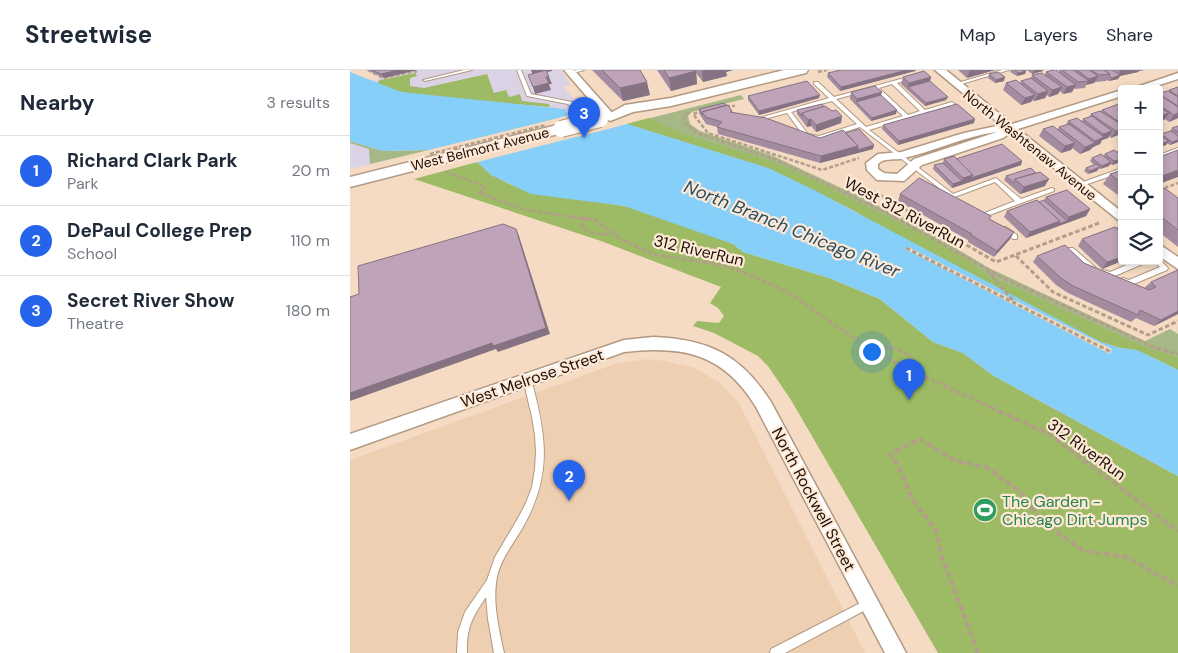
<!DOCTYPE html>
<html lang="en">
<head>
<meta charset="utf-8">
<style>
	:root { --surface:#fff; --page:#f6f6f7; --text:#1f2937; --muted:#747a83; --line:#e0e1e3; --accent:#2563eb }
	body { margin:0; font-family:"DM Sans",sans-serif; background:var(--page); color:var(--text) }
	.controls { position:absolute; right:15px; top:15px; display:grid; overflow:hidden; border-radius:5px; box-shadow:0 2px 8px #0003 }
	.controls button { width:45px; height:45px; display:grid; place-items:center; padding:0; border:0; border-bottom:1px solid var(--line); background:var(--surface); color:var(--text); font:25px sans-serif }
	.you { position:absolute; left:521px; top:281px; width:18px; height:18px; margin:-12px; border:4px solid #fff; border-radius:50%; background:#1a73e8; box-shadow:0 0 0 8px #1a73e833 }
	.badge { display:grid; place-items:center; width:32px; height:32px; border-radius:50%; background:var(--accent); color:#fff; font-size:16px; font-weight:700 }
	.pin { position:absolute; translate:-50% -41px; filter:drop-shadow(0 1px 2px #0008) }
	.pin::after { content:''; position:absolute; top:26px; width:18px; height:15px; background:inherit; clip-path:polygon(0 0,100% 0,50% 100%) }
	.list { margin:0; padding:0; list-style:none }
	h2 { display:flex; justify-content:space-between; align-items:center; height:65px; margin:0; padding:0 20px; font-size:21px }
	h2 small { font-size:16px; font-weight:400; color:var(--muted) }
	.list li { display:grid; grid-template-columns:32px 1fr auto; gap:15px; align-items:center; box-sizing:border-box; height:70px; padding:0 20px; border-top:1px solid var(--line) }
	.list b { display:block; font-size:19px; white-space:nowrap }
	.list p { margin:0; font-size:16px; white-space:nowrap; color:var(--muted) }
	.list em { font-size:16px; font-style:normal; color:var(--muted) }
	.icon { flex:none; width:28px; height:28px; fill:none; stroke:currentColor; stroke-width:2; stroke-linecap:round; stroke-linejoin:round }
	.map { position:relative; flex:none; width:828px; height:583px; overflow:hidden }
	header { display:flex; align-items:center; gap:30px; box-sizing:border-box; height:70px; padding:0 25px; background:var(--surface); border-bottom:1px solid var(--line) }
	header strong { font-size:24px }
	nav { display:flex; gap:28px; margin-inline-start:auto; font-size:18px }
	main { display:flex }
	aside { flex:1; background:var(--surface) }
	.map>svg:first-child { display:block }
</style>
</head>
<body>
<header>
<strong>Streetwise</strong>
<nav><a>Map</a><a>Layers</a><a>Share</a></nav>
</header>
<main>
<aside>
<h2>Nearby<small>3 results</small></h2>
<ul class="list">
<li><span class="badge">1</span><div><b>Richard Clark Park</b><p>Park</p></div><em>20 m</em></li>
<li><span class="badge">2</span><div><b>DePaul College Prep</b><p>School</p></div><em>110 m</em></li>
<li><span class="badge">3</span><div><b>Secret River Show</b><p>Theatre</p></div><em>180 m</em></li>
</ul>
</aside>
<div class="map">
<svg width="828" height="583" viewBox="0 0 828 583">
	<rect width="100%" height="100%" fill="#f5dbc3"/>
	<g fill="#dbd2e6">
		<path d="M69 0H210L221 15 213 17 236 42 218 46 215 39 31 16 19 11Z"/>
		<path d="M0 71 50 87 0 99Z"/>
	</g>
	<path fill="#efcfb1" d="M297 289 315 291 345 298 370 313 389 333 515 583H0V390L265 294Z"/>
	<g fill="#a5b886">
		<path d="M391 25 394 29 342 42 338 46 340 54 350 61 421 85 504 124H512L522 133 562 152 639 198 795 271 820 259 828 264V300L806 287 751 272 545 165 503 140 418 98 277 54Z"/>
		<path d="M0 71 33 81 79 80 20 94 19 79 0 73Z"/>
	</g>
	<g fill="#9cbb64">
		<path d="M65 3 67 6 60 8V16L74 18 137 4 144 23 156 20 159 27 170 24 172 31 199 34 200 37 84 27 51 22 26 14 30 10Z"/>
		<path d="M299 48C336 68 378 76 417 90 452 103 486 121 520 138 556 156 614 182 641 209L644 208 795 277 828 288V300L787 280 770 278 751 272 545 165 503 140 418 98 277 54Z"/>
		<path d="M127 92C171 133 220 125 274 136 311 144 348 160 383 174L393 182 479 208 530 229 583 272 613 283 644 306 828 406V583H588L441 330 418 296 408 286 364 263 343 256 347 251 369 253 374 246 368 238 360 233 371 217 251 171 64 109Z"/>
	</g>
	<path fill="#85cff9" d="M0 2 51 22 215 39 227 67 277 54 418 98 464 120 751 272 770 278 787 280 828 300V406L644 306 613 283 583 272 530 229 479 208 393 182 383 174 274 136 181 124 141 105 127 92 121 70 79 80 33 81 0 71Z"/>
	<g fill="#f5dbc3">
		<path d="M220 45 228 64 262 55 265 57 124 93 119 73 80 82 79 80Z"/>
		<path d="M558 177 762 279 760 284 555 179Z"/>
	</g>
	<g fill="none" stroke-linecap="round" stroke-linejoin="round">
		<g stroke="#b29982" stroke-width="2">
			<g id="lane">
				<path d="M114 0H122L75 11 73 10Z"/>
				<path d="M167 0H171L181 24 222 32 241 51V53H237L218 34 177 26Z"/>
				<path d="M227 0H234L221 4 219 3Z"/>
				<path d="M652 0H659L608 15 604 14Z"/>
				<path d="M562 6 564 7V8L547 13 575 40 602 32 605 34 519 60 603 124 646 108 671 129 702 118 704 119V121L634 147 631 145 632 144 665 131 645 112 602 128 510 57 469 70 458 66V64L469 66 507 54 482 31 441 42 458 64 455 66 453 65 437 43 414 49 416 51 413 53 406 49 479 28 464 14V12H468L484 27ZM542 14 570 41 558 45 529 18ZM524 19 553 46 516 57 486 29Z"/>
				<path d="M828 78V82L809 89V85Z"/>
				<path d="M772 98V102L732 116 730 117 727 115 728 114Z"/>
				<path d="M652 157H656L667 165V169H663L652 161Z"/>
				<path d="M719 178H723L745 197 746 199 745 201H741L719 182 718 180Z"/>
				<path d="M809 189 818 198 817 200 779 216 771 213 770 211 771 209 773 208 779 210 810 197 804 191H809Z"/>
				<path d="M786 191H796L795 193 760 208 751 205 750 203 753 200 760 202Z"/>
				<path d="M177 306 180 307 181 309C196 364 203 404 173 457 164 473 151 488 147 507 142 532 149 559 154 583H144L138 549 136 527C122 547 116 559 117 583H107L108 562 115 542 137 510 145 487 167 450 176 433 182 417 185 399 186 382 185 365 182 347 173 309 174 307Z"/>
				<path d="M520 528 523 530 525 533 523 536 435 583H420L421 579Z"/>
			</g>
		</g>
		<g stroke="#b29982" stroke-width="3">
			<g id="street">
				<path d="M214 0H224L264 45V49H256Z"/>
				<path d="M585 0H596L662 54 772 20V26L668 59 772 142V153L660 63 653 68 572 95 554 111 527 110 517 100 516 93 528 84 551 82 614 63 651 55ZM647 62 564 89 547 104 534 103 528 99V94C534 88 542 90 550 89 583 82 614 66 647 62Z"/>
				<path d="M828 3V9L797 19H781Z"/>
				<path d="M809 174 828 187V199L809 186Z"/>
				<path d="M303 267C359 269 391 285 421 332L556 583H535L406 337C374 284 334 275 274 282L0 380V364L274 270Z"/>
			</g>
		</g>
		<g stroke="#b29982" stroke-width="3">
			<g id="secondary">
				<path d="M434 0H458L456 3 321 36 283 42 260 51 253 47 275 35 321 28Z"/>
				<path d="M211 54 216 56 219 59 216 62 0 117V107Z"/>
			</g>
		</g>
		<g stroke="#b39e8a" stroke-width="2.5" stroke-dasharray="4 2" stroke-linecap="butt">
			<path d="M18 0 33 8 65 1 67 3"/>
			<path d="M468 2 477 0"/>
			<path d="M376 36H385"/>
			<path d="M353 41 343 44 358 63 472 100 509 88"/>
			<path d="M338 42 334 47V52L347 63 426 90 547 148"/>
			<path d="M96 102 136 117 129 123 177 140 231 148"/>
			<path d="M809 120 828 113"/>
			<path d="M496 123 504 118 525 122 570 148"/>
		</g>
		<g stroke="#b39e8a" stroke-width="3" stroke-dasharray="4.5 2.5" stroke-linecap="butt">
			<path d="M223 147 246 150 274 171 303 184 365 194 391 201 436 221 513 274 554 297 643 338"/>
			<path d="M544 147 653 208 806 278 828 284"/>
			<path d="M568 147 646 192 665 185"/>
			<path d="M237 148 231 156C240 164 251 166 263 163"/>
			<path d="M749 153 665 185 703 222 798 265 828 251"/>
			<path d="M556 178 761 282"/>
			<path d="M637 200 665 233"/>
			<path d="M527 281C546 272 565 285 570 304"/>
		</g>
		<g stroke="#b39e8a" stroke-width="4" stroke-dasharray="6 3" stroke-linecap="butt">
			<path d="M640 337 699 364 828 461"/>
			<path d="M628 583 592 487 586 460 562 429 549 397 540 384 570 369 606 391 636 397 671 422 692 452 734 481 777 487 828 516"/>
		</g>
		<use href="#lane" fill="#fff" fill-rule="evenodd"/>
		<use href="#street" fill="#fff" fill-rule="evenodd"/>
		<use href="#secondary" fill="#fff" fill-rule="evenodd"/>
		<g stroke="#b29982" stroke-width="18" stroke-linecap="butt">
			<path id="secondary-bridge" d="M211 59 250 49"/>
		</g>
		<path stroke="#b39e8a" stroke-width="2.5" stroke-dasharray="4 2" stroke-linecap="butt" d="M80 84 196 55"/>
		<use href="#secondary-bridge" stroke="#fff" stroke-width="16"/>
	</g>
	<g fill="#a38c9f">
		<path d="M17 0H67L34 8Z"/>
		<path d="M242 0H290L300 25 273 31Z"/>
		<path d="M307 0H383L376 2 377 6 353 12 346 3 347 14 321 21Z"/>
		<path d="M491 0H566L565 1 490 21 477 7 478 3Z"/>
		<path d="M608 0H645L617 8Z"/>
		<path d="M661 0H676L675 4 667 6 660 2Z"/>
		<path d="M677 0H693V1L682 4Z"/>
		<path d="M709 0H794L789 1 788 2 770 6 768 9 759 11 757 10 756 11 745 12 744 13 736 15 735 18 725 19 724 18 722 22 713 24 710 21 708 24 699 27 697 25 695 28 684 31 682 30 681 32 671 35 653 20 656 13H670L671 11 681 8 682 5H695L696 2H709Z"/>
		<path d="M639 4 654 11 645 13 638 8Z"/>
		<path d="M553 7H581L580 11 596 30 575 36 551 14Z"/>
		<path d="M828 17V48L819 52 815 49 811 51 809 54V23L818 21 819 20Z"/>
		<path d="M501 22 531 25 546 44 521 51 500 29Z"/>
		<path d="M398 26 469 28 409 45 398 30Z"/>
		<path d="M772 33V64L771 63 770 64 761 68 759 66 758 68 752 70 750 74 743 77 740 80 730 84 722 78 721 80 711 83 689 66 693 59H708L709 57 716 55 718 51H732L733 49 739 47 741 44 751 41 752 40Z"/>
		<path d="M376 35 382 41V43L470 68 496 63 523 79 470 93 368 64 367 57 356 54 349 43V39Z"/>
		<path d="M474 37 492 46 491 53 466 62 461 56 457 57 447 44V40Z"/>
		<path d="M624 53 548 75 532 59 533 55Z"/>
		<path d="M828 56V72L820 75 817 73 816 75 809 77V64L810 65 811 64 820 61 822 58Z"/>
		<path d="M772 79V92L762 95 760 94 759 96 750 99 749 98 747 101 738 104 734 101 736 98 744 95 740 91 742 88 753 86 755 84 766 82 768 80Z"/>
		<path d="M594 89 672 91 671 95 602 118 583 99 584 95 593 93Z"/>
		<path d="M772 100V128L753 114 760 104Z"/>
		<path d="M656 106 695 116 670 124 654 110Z"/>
		<path d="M809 117 828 128V177L809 162Z"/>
		<path d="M550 124 640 149 664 162 660 169 644 187 618 172V170L548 131Z"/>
		<path d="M696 127 740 139 736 146 676 168 654 147 657 141 689 132 694 130Z"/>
		<path d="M767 158 772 160V191L752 199 728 176 732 169Z"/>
		<path d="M687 186 734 193 794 218 801 212 828 200V244L804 256 786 248 781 252 718 223 706 215 683 192Z"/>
	</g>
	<g fill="#857282">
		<path d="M49 0H67L34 8 31 4Z"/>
		<path d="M181 0H202V1L183 5Z"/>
		<path d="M358 0H383L376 2 377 6 353 12 352 1Z"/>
		<path d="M557 0H566L565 1 490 21 491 17Z"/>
		<path d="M620 0H645L617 8Z"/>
		<path d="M686 0H693V1L682 4 684 1Z"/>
		<path d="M771 0H794L789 1 788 2 770 6 768 9 759 11 762 8 768 6Z"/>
		<path d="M346 1 347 14 321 21 319 8Z"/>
		<path d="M676 1 675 4 667 6 668 3Z"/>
		<path d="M748 6 744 13 736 15 739 9Z"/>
		<path d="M196 7H199L202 14H199L201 20 185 24 183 17Z"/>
		<path d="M581 7 579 14 558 17 559 13Z"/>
		<path d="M655 7 654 11 645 13 646 10Z"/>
		<path d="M297 12 300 25 273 31 270 18Z"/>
		<path d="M726 15 722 22 713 24 717 17Z"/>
		<path d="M712 17 708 24 699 27 702 20Z"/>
		<path d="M698 21 695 28 684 31 688 24Z"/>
		<path d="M532 22 530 29 506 32 507 29Z"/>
		<path d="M470 25 469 28 409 45V41Z"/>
		<path d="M685 25 681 32 671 35 675 28Z"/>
		<path d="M598 27 596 30 575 36 576 33Z"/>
		<path d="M547 40 546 44 521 51 522 48Z"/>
		<path d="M819 43 814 50 811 51 809 54V48L811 46Z"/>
		<path d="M828 43V48L819 52 824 45Z"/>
		<path d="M492 46 491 53 466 62V55Z"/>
		<path d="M461 49V56L457 57 458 50Z"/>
		<path d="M625 49 624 53 548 75 549 71Z"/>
		<path d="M772 59V62L770 64 761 68 766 61Z"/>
		<path d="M762 61 758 68 752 70 750 74 743 77 740 80 730 84 735 77 743 74 745 71 751 68 753 64Z"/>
		<path d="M828 70V72L820 75 822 72Z"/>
		<path d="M819 71 816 75 809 77 811 74Z"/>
		<path d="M725 73 721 80 711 83 715 76Z"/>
		<path d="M524 75 523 79 470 93 471 86 508 76Z"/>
		<path d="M772 89V91L762 95 764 91Z"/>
		<path d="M672 91 671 95 602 118 603 114 612 111 613 108Z"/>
		<path d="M761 92 759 96 750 99 752 96Z"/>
		<path d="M750 97 747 101 738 104 740 101Z"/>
		<path d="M828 100V107L809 114V107Z"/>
		<path d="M699 109 695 116 670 124 674 117Z"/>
		<path d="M740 139 736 146 714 154 719 147Z"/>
		<path d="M710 151H717L714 154 676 168 680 162Z"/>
		<path d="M166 159 169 166 200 264 148 282 146 279 0 331V323Z"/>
		<path d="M664 162 660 169 644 187 647 181Z"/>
		<path d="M772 187V191L752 199 757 192Z"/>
		<path d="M828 241V244L804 256 811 250Z"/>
	</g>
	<g fill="#bea3b9" stroke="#857282">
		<path d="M22 0H49L31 4Z"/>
		<path d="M196 0 199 7H196L199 13 183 17 178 5Z"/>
		<path d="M252 0H290L297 12 270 18Z"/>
		<path d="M314 0H345L346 1 319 8Z"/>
		<path d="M491 0H557L491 17 478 3Z"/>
		<path d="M665 0H676V1L668 3Z"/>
		<path d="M703 0H706L726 15 717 17 696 2Z"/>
		<path d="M712 0H723L739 11 728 12Z"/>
		<path d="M727 0H739L748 6 739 9Z"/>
		<path d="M741 0H754L760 4 749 5Z"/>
		<path d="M754 0H762L770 5 762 8 759 6 760 4Z"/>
		<path d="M574 1 581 7 559 13 553 7Z"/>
		<path d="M648 2 655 7 646 10 639 4Z"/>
		<path d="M692 3 712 17 702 20 682 5Z"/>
		<path d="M681 8 698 21 688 24 671 11Z"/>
		<path d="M666 10 685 25 675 28 656 13Z"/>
		<path d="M457 11 470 25 409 41 398 26Z"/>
		<path d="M580 11 598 27 576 33 558 17Z"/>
		<path d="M525 16 532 22 507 29 501 22Z"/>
		<path d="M828 17V26L819 20Z"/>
		<path d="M818 21 828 27V36L810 25 828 37V43L824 45 809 35V23Z"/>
		<path d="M531 25 547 40 522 48 506 32Z"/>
		<path d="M374 33 376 35 352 42 353 45 349 39Z"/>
		<path d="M772 33V54L752 40Z"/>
		<path d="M472 34 474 37 452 43V46L447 40Z"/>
		<path d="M607 34 625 49 549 71 533 55Z"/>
		<path d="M378 35 382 41 380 42 416 48 470 68 493 60 508 76 471 86 367 57 372 52 356 47 352 42Z"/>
		<path d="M475 36 482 41 486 40 492 46 466 55 461 49 458 50 452 43Z"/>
		<path d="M809 37 819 43 813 45 809 43Z"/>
		<path d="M750 41 772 55V59L766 61 741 44Z"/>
		<path d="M809 43 815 46 809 48Z"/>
		<path d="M742 46 762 61 753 64 733 49Z"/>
		<path d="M727 48 754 67 745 71 718 51Z"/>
		<path d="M719 54 745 73 735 77 709 57Z"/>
		<path d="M703 56 725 73 715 76 693 59Z"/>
		<path d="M828 56V62L822 58Z"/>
		<path d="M509 59 524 75 508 80V76L496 63Z"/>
		<path d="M821 61 828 66V70L822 72 811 64Z"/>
		<path d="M809 64 819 71 811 74 809 72Z"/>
		<path d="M652 74 672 91 621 108 623 105 606 89Z"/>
		<path d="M764 80 772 86V89L764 91 755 84Z"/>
		<path d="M828 80V100L809 107V87Z"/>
		<path d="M751 84 761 92 752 96 742 88Z"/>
		<path d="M604 86 623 105 613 108 594 89Z"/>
		<path d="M593 93 612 111 603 114 584 95Z"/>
		<path d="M746 94 750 97 740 101 736 98Z"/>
		<path d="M681 98 686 103 665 109 664 113 656 106Z"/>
		<path d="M772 100V113L760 104Z"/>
		<path d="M690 102 699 109 674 117 665 109Z"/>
		<path d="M569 108 641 146 639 149 664 162 647 181 621 165 622 164 550 124Z"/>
		<path d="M809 117 816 119 828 128V160L809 145Z"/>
		<path d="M717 120 740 139 719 147 696 127Z"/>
		<path d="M687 130 710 151 680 162 657 141Z"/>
		<path d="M694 130 717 151 708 154 710 151 689 132Z"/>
		<path d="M153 154 166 159 196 258 143 276 142 273 0 323V227L9 224 8 196Z"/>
		<path d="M765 157 772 163V187L757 192 732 169Z"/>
		<path d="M769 157 772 160V163L767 158Z"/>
		<path d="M715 175 734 193 799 220 806 217 801 212 828 200V241L811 250 790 240 788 245 723 216 711 208 687 186Z"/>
	</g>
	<defs>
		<g id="stadium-disc" transform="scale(1.25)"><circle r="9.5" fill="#2e9e5b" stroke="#ffe9d6"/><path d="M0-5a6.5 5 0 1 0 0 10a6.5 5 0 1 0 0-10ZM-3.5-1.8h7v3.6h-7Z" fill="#fff"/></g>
	</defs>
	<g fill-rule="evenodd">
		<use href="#stadium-disc" x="635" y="440"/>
	</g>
	<g text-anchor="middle" stroke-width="4.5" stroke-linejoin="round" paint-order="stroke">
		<g font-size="14" fill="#1a1108" stroke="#ffe9d6">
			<text transform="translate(680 75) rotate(39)" y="5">North Washtenaw Avenue</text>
			<text transform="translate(130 79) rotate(-14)" y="5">West Belmont Avenue</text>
		</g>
		<g font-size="16" fill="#1a1108" stroke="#ffe9d6">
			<text transform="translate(555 142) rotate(28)" y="6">West 312 RiverRun</text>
			<text transform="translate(349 180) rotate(13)" y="6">312 RiverRun</text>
			<text transform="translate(182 308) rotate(-19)" y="6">West Melrose Street</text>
			<text transform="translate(737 379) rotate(36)" y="6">312 RiverRun</text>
			<text transform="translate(464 429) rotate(62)" y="6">North Rockwell Street</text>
		</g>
		<g font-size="16" fill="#27864d" stroke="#ffe9d6" text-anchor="start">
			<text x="652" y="437">The Garden -<tspan x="652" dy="18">Chicago Dirt Jumps</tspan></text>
		</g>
		<g font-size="18" font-style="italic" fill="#264f65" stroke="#ffe9d6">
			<text transform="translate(442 159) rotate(22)" y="6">North Branch Chicago River</text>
		</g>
	</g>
</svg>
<div class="controls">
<button>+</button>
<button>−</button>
<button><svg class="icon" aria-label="locate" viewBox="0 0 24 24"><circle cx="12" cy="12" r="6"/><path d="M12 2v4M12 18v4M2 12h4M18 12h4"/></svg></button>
<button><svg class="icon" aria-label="layers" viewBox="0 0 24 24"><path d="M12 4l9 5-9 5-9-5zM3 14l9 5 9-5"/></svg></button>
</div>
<div class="you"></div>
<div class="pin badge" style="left:559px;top:330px">1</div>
<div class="pin badge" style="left:219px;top:431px">2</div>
<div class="pin badge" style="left:234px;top:68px">3</div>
</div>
</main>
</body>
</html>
